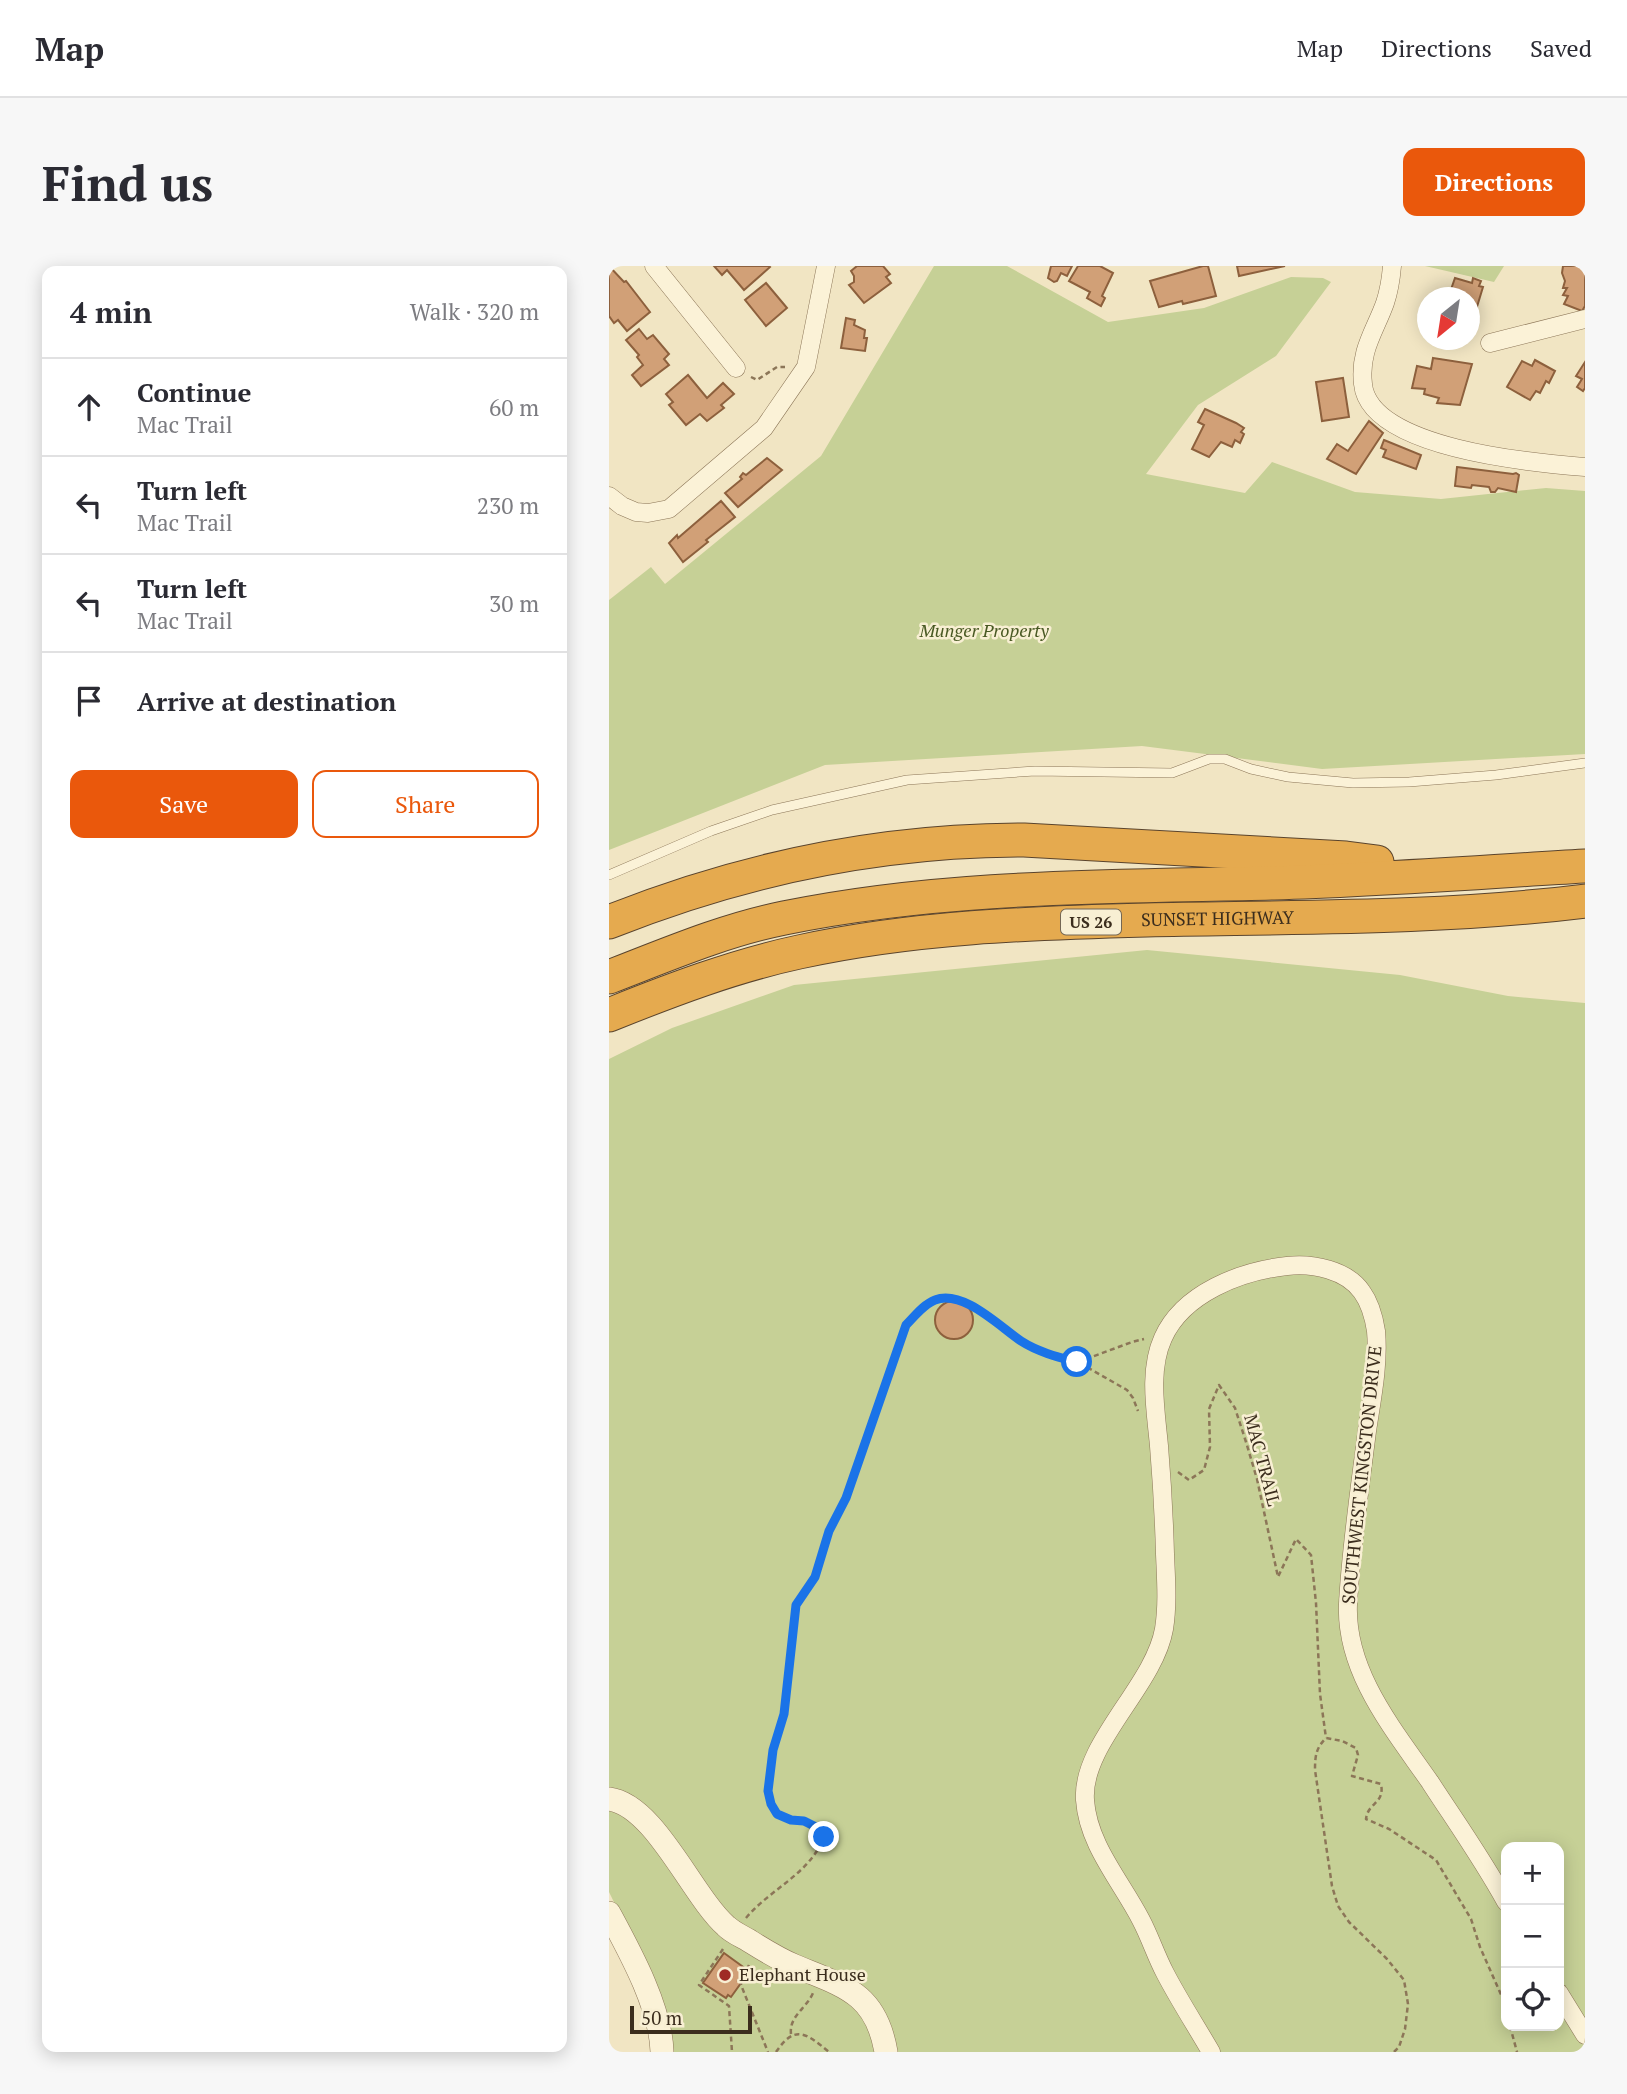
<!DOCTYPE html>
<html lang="en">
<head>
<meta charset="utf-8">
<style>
	:root { --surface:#fff; --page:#f7f7f7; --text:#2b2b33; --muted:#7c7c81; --line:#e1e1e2; --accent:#ea580c }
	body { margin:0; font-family:"PT Serif",serif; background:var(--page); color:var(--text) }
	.controls { position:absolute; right:21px; bottom:21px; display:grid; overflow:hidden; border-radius:14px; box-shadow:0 4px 18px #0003 }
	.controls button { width:63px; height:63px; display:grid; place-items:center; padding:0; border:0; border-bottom:2px solid var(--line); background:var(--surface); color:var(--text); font:35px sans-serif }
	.compass { position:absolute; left:808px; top:21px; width:63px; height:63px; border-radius:50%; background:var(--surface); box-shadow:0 4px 18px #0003; rotate:210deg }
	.scale { position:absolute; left:21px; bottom:18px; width:122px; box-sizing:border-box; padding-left:7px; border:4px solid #3b2d1d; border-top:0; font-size:19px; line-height:24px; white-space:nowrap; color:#3b2d1d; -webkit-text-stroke:5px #f8efd3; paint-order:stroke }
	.stop { position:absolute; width:21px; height:21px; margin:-16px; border:5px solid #1a73e8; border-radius:50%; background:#fff }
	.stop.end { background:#1a73e8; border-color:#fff; box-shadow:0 2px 7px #0008 }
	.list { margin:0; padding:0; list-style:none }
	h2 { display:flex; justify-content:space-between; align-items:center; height:91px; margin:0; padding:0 28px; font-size:30px }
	h2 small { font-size:23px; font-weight:400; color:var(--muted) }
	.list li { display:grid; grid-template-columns:46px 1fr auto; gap:21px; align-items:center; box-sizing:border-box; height:98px; padding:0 28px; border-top:2px solid var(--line) }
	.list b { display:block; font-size:26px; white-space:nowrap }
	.list p { margin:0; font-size:23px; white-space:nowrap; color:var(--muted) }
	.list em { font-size:23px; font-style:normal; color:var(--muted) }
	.actions { display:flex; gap:14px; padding:21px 28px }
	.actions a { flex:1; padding:16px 0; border:2px solid var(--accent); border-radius:14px; text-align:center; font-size:24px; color:var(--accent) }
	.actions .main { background:var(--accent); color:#fff }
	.icon { flex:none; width:38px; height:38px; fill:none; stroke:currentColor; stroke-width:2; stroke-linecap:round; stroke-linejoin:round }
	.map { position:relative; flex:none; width:976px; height:1786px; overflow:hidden; border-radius:14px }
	header { display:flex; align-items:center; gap:42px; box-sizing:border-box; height:98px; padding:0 35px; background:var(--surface); border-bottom:2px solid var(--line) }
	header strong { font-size:33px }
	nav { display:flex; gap:38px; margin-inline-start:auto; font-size:24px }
	.intro { display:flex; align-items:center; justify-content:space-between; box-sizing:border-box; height:168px; padding:0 42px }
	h1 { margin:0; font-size:49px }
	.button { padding:18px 32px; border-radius:14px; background:var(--accent); color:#fff; font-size:24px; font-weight:700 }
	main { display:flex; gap:42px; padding:0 42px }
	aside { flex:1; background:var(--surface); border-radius:14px; box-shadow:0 4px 18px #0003 }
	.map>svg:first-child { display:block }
</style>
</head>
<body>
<header>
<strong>Map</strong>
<nav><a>Map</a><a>Directions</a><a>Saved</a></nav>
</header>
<div class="intro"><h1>Find us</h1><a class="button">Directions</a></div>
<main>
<aside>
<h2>4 min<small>Walk · 320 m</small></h2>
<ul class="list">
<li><svg class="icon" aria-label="ahead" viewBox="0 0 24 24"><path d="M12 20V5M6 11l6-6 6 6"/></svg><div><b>Continue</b><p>Mac Trail</p></div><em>60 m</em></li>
<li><svg class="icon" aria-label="left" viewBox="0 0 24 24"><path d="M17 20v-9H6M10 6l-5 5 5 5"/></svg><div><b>Turn left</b><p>Mac Trail</p></div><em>230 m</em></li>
<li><svg class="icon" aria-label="left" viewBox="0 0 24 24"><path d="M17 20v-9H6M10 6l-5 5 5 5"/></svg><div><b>Turn left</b><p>Mac Trail</p></div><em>30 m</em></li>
<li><svg class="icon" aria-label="arrive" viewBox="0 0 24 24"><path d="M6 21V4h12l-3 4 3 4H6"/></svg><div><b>Arrive at destination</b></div></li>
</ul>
<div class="actions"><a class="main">Save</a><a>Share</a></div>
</aside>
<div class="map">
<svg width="976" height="1786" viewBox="0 0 976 1786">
	<rect width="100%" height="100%" fill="#f1e5c3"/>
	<g fill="#c6d096" fill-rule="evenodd">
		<path d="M325 0H398L499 56 595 42 682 11 714 12 722 16 667 90 589 139 537 208 636 227 663 196 746 226 832 233 937 222 976 225V488L713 503 533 480 216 499 0 584V334L42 301 56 318 212 190Z"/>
		<path d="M816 0H895L885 16Z"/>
		<path d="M538 684 791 709 899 730 976 737V1786H65L48 1724 0 1626V793L63 762 185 719ZM897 1581H950V1760H897Z"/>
	</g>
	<g fill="#d1a077" stroke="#8d603d" stroke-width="2">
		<path d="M0 0 15 16 17 15 41 46 18 65 9 54 5 57 0 50Z"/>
		<path d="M105 0H160L161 1 135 24 118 4 113 9Z"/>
		<path d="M248 0H274L281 8 277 11 282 17 255 37 240 19 245 16V10L242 5Z"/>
		<path d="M442 0H441H463L458 10 452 7 448 15 445 16 439 12Z"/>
		<path d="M469 0H491L504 7 493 30 496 32 492 40 478 32 481 26 460 15Z"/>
		<path d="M594 0H599L607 30 574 38 573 35 550 41 541 15Z"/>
		<path d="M628 0H676L630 10Z"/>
		<path d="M954 0H976V40L973 45 955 38 959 30 954 29 958 22H954L956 15 953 7Z"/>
		<path d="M846 12 863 17 864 12 872 15 870 20 874 21 860 67V32H839Z"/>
		<path d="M157 17 178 42 157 60 136 34Z"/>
		<path d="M237 52 246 54 245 59 256 64 255 72H258L256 85 232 82Z"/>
		<path d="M30 63 38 73 44 69 60 88 55 93 60 99 32 120 23 109 34 99 28 91 30 89 17 74Z"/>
		<path d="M824 92 863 98 851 139 828 137 830 132 815 128 816 123 803 122 808 100 822 103Z"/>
		<path d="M926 94 946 105 940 117 937 115 931 127 927 125 921 134 898 121 913 95 923 100Z"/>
		<path d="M976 96V122L974 125 968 121 973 113 967 110Z"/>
		<path d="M79 109 98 132 114 117 125 128 112 139 115 142 98 155 91 148 77 159 60 139 64 136 57 128Z"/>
		<path d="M734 112 740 151 713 155 707 116Z"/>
		<path d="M596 143 627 157 635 162 632 166 635 168 631 177 626 174 623 181 612 176 600 191 583 183 595 159 589 156Z"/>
		<path d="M760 155 774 167 747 208 718 193 728 178 739 185Z"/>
		<path d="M775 174 812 189 807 203 774 191 777 184 772 182Z"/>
		<path d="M158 192 173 204 129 241 116 227 133 213 131 211 134 207 137 209Z"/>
		<path d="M848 201 904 208 907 207 910 209 907 226 889 222 886 226H882L880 221 863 219 862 222 846 220Z"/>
		<path d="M112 235 126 251 97 274 99 276 74 296 60 277 68 269 69 272Z"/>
		<circle cx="345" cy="1054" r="19"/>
		<path d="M115 1687 137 1703 129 1715 132 1717 122 1731 119 1729 117 1732 94 1717Z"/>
	</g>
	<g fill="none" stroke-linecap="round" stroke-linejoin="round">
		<g stroke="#8c7658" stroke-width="10">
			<path id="service" d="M0 609 102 565 163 544 298 514 426 505 563 507 600 493H616L642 503 679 511 744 517 800 516 887 509 976 497"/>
		</g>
		<g stroke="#8c7658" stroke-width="19">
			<g id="minor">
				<path d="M45 0 127 102"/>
				<path d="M783 0C782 12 780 25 776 37 766 65 750 85 754 118 760 183 925 197 976 201"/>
				<path d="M881 77 976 53"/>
				<path d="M0 230 13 240 27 246 39 247 60 243 155 162 197 101 217 0"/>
				<path d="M950 1727 976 1769"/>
				<path d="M602 1786C587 1760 570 1734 556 1707 547 1690 541 1671 532 1654 512 1615 479 1579 476 1534 472 1478 545 1420 555 1363 559 1338 557 1313 556 1288 555 1252 553 1216 550 1180 547 1146 539 1105 554 1072 574 1027 632 1005 678 1000 704 997 738 1004 753 1026 761 1037 765 1052 767 1065 770 1098 763 1132 758 1165 751 1222 742 1280 739 1338 736 1406 785 1464 821 1516 847 1556 874 1594 897 1636"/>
			</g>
		</g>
		<g stroke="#8c7658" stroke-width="24">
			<g id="tertiary">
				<path d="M0 1533C46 1539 83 1630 117 1660 123 1666 132 1670 139 1674 155 1684 169 1693 186 1700 235 1720 267 1727 277 1786"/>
				<path d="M0 1647C21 1686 52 1742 53 1786"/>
			</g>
		</g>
		<g stroke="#5a442d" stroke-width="35">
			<g id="motorway">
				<path d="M0 656C135 602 270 574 415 574L737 592 768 596"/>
				<path d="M0 711C57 689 115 664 175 652 336 619 501 621 665 617 768 614 872 606 976 600"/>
				<path id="s1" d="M0 749C62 724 125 700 190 686 304 661 422 657 538 654 684 651 831 653 976 635"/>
			</g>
		</g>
		<g stroke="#8c7658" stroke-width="2.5" stroke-dasharray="5 3.5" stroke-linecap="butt">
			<path d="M142 111 148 114 168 101H176"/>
			<path d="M469 1096 523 1076 535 1073"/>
			<path d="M569 1206 580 1214 595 1204 601 1181 600 1143 610 1119 626 1142 637 1176 648 1213 669 1311 687 1273 702 1289 707 1337 711 1428 717 1472"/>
			<path d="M137 1652C162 1622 200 1609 215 1571L195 1555 182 1554 168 1548 162 1538 159 1525 164 1484 175 1448 177 1410 187 1340 206 1311 220 1264 237 1232 297 1059 312 1044 326 1034 345 1032 387 1053 412 1074 441 1088 469 1096 518 1124 524 1132 529 1145"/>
			<path d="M114 1683 90 1719 120 1740 123 1786"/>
			<path d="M140 1699 132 1713V1719L159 1786"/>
			<path d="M901 1760 908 1786"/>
			<path d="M182 1768C180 1750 197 1743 204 1727"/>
			<path d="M167 1786C186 1758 197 1767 220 1786"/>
			<path d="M785 1786 790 1781 796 1763 799 1738 795 1714 778 1693 740 1656 729 1640 723 1620 706 1504C706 1490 707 1482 717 1472L733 1475 747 1482 749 1489 743 1510 772 1518C776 1538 759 1536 757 1553L780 1563 827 1594 862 1653 871 1681 897 1740"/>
		</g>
		<use href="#service" stroke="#fbf2d7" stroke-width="9"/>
		<use href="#minor" stroke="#fbf2d7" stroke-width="18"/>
		<use href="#tertiary" stroke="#fbf2d7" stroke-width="23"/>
		<use href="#motorway" stroke="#e5aa4f" stroke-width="33"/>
	</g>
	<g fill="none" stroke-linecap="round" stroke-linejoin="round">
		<path stroke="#1a73e8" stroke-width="9" d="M215 1571 205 1560 195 1555 182 1554 168 1548 162 1538 159 1525 164 1484 175 1448 187 1339 206 1311 220 1265 237 1232 297 1059C305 1051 315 1038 326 1034 354 1023 391 1061 412 1075 429 1086 449 1091 468 1096"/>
	</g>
	<circle fill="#9f2a25" stroke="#f8efd3" stroke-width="2.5" cx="116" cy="1709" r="7"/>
	<g text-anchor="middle" stroke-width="5" stroke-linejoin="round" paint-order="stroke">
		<rect fill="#f8efd3" stroke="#746754" stroke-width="2" x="452" y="643.5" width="60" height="25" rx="5"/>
		<g font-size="16" font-weight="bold" fill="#3b2d1d">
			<text x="482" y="662">US 26</text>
		</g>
		<g font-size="18" font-style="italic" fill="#495923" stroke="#f8efd3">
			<text x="375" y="371">Munger Property</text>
		</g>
		<g font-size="18" fill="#3b2d1d" stroke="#f8efd3">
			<text dy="6" stroke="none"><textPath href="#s1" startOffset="621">SUNSET HIGHWAY</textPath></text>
			<text transform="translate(653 1194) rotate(75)" y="6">MAC TRAIL</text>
			<text transform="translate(753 1209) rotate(-84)" y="6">SOUTHWEST KINGSTON DRIVE</text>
		</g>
		<g font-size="18" fill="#3b2d1d" stroke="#f8efd3" text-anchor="start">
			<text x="130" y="1715">Elephant House</text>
		</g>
	</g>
</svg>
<div class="controls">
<button>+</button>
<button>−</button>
<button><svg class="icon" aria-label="locate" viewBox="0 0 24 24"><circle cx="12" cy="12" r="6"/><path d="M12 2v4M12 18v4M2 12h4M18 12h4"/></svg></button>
</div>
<svg class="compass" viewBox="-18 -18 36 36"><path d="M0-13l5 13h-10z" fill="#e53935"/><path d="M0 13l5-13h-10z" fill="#7c7c81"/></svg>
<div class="scale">50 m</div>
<div class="stop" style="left:468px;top:1096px"></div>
<div class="stop end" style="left:215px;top:1571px"></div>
</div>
</main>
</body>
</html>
